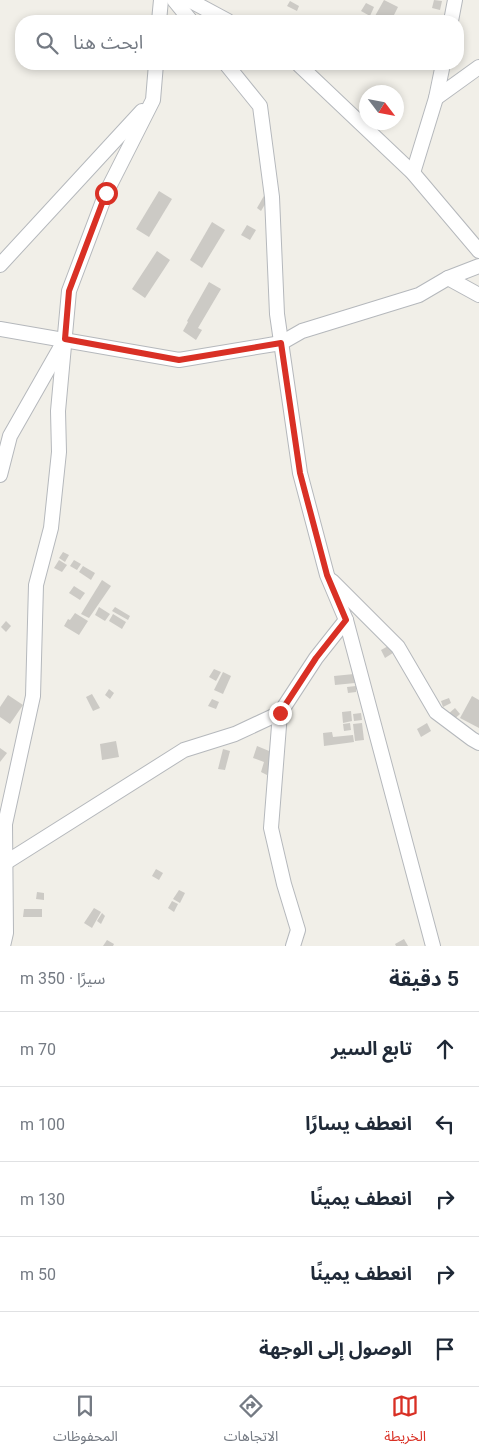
<!DOCTYPE html>
<html lang="ar">
<head>
<meta charset="utf-8">
<style>
	:root { --surface:#fff; --page:#f6f6f7; --text:#1f2937; --muted:#747a83; --line:#e0e1e3; --accent:#d93025 }
	body { margin:0; font-family:Roboto,"Noto Sans Arabic",sans-serif; background:var(--page); color:var(--text); direction:rtl }
	.compass { position:absolute; left:359px; top:85px; width:45px; height:45px; border-radius:50%; background:var(--surface); box-shadow:0 2px 8px #0003; rotate:122deg }
	.stop { position:absolute; width:15px; height:15px; margin:-11px; border:4px solid #d93025; border-radius:50%; background:#fff }
	.stop.end { background:#d93025; border-color:#fff; box-shadow:0 1px 5px #0008 }
	.list { margin:0; padding:0; list-style:none }
	h2 { display:flex; justify-content:space-between; align-items:center; height:65px; margin:0; padding:0 20px; font-size:21px }
	h2 small { font-size:16px; font-weight:400; color:var(--muted) }
	.list li { display:grid; grid-template-columns:32px 1fr auto; gap:15px; align-items:center; box-sizing:border-box; height:75px; padding:0 20px; border-top:1px solid var(--line) }
	.list b { display:block; font-size:19px; white-space:nowrap }
	.list em { font-size:16px; font-style:normal; color:var(--muted) }
	.icon { flex:none; width:28px; height:28px; fill:none; stroke:currentColor; stroke-width:2; stroke-linecap:round; stroke-linejoin:round }
	.map { position:relative; flex:none; width:479px; height:946px; overflow:hidden; direction:ltr }
	.search { position:absolute; background:var(--surface); box-shadow:0 2px 8px #0003; left:15px; right:15px; top:15px; height:55px; display:flex; align-items:center; gap:12px; box-sizing:border-box; padding:0 18px; border-radius:20px; color:var(--muted); font-size:19px }
	.sheet { height:440px; background:var(--surface) }
	nav { display:flex; justify-content:space-around; align-items:center; box-sizing:border-box; height:70px; border-top:1px solid var(--line); background:var(--surface); font-size:14px; color:var(--muted) }
	nav a { display:grid; justify-items:center; gap:2px }
	nav .on { color:var(--accent) }
	.map>svg:first-child { display:block }
</style>
</head>
<body>
<div class="map">
<svg width="479" height="946" viewBox="0 0 479 946">
	<rect width="100%" height="100%" fill="#f1efe8"/>
	<g fill="#cccac5">
		<path d="M384 0 398 7 391 21H384L375 16Z"/>
		<path d="M434 0 442 1 440 10 432 8Z"/>
		<path d="M290 1 299 6 297 11 287 6Z"/>
		<path d="M366 3 374 7 370 16 361 11Z"/>
		<path d="M319 15 331 21H316Z"/>
		<path d="M159 191 172 199 149 237 136 229Z"/>
		<path d="M265 194 270 196 261 211 257 208Z"/>
		<path d="M212 222 225 230 202 268 190 260Z"/>
		<path d="M247 225 256 230 250 240 241 235Z"/>
		<path d="M157 251 170 260 145 298 132 289Z"/>
		<path d="M209 282 221 289 198 328 202 330 196 340 183 331 188 322 187 321Z"/>
		<path d="M63 552 69 555 65 562 59 558Z"/>
		<path d="M59 560 67 565 62 572 54 568Z"/>
		<path d="M74 560 81 564 77 570 70 566Z"/>
		<path d="M83 566 95 573 91 580 79 572Z"/>
		<path d="M102 580 111 586 89 618 81 614Z"/>
		<path d="M74 586 85 593 80 600 69 593Z"/>
		<path d="M99 607 110 614 105 621 95 615Z"/>
		<path d="M115 607 130 616 128 620 112 611Z"/>
		<path d="M75 613 88 621 79 635 64 626 68 619 70 620Z"/>
		<path d="M113 614 126 622 122 629 109 621Z"/>
		<path d="M6 621 11 626 6 632 1 627Z"/>
		<path d="M392 644 396 651 385 658 381 650Z"/>
		<path d="M214 669 221 672 216 681 209 677Z"/>
		<path d="M223 672 231 676 223 694 214 690Z"/>
		<path d="M354 674 355 683 335 685 334 676Z"/>
		<path d="M356 686V692L348 693 347 687Z"/>
		<path d="M109 689 114 693 110 699 105 695Z"/>
		<path d="M92 694 100 708 93 711 86 697Z"/>
		<path d="M8 695 23 705 10 724 0 717V707Z"/>
		<path d="M472 696 479 700V728L460 718Z"/>
		<path d="M449 698 451 703 443 707 441 701Z"/>
		<path d="M212 699 219 702 216 709 208 706Z"/>
		<path d="M455 708 460 714 452 721 447 715Z"/>
		<path d="M351 711 352 721 343 723 342 712Z"/>
		<path d="M361 713 362 720 354 721 353 714Z"/>
		<path d="M350 723 351 730 344 731 343 724Z"/>
		<path d="M362 723 364 740 355 741 353 724Z"/>
		<path d="M427 723 431 731 421 737 417 729Z"/>
		<path d="M332 732 333 737 353 735 354 742 324 746 323 733Z"/>
		<path d="M116 741 119 757 102 760 100 744Z"/>
		<path d="M257 746 274 753 267 775 261 772 264 762 253 758Z"/>
		<path d="M0 748 7 753 0 762Z"/>
		<path d="M223 749 230 751 225 770 218 769Z"/>
		<path d="M156 869 163 873 159 880 152 876Z"/>
		<path d="M179 890 185 893 180 903 173 899Z"/>
		<path d="M37 892 44 893V900L36 899Z"/>
		<path d="M172 901 178 904 174 912 168 908Z"/>
		<path d="M94 908 101 912 92 928 84 923Z"/>
		<path d="M24 909H42V917H23Z"/>
		<path d="M102 913 105 916 101 924 97 921Z"/>
		<path d="M404 939 408 946H396L395 944Z"/>
		<path d="M107 940 114 944 113 946H103Z"/>
	</g>
	<g fill="none" stroke-linecap="round" stroke-linejoin="round">
		<g stroke="#b5b8bc" stroke-width="16">
			<g id="street">
				<path d="M174 0 191 21"/>
				<path d="M189 0 228 21"/>
				<path d="M159 21 161 0"/>
				<path d="M451 21 455 0"/>
				<path d="M226 64 260 106 272 197 277 314 300 473 327 575 346 620 433 946"/>
				<path d="M298 64 413 173 479 251"/>
				<path d="M436 98 479 67"/>
				<path d="M413 173 436 98 443 64"/>
				<path d="M0 265 142 111"/>
				<path d="M448 278 479 295"/>
				<path d="M0 329 179 360 281 343 302 331 419 295 448 278 479 266"/>
				<path d="M0 475 10 436 63 343"/>
				<path d="M332 581 398 647 436 712 472 739 479 743"/>
				<path d="M5 863 184 750 235 734 280 713"/>
				<path d="M3 946 6 933 5 824 33 696 36 585 51 528 59 452 58 411 69 291 106 193 153 100 156 64"/>
				<path d="M293 946 298 930 284 884 271 828 280 713 316 658 346 620"/>
			</g>
		</g>
		<use href="#street" stroke="#fff" stroke-width="14"/>
	</g>
	<g fill="none" stroke-linecap="round" stroke-linejoin="round">
		<path stroke="#d93025" stroke-width="6" d="M106 193 69 291 65 339 179 360 281 343 300 473 327 575 346 620 316 658 280 713"/>
	</g>
</svg>
<svg class="compass" viewBox="-18 -18 36 36"><path d="M0-13l5 13h-10z" fill="#e53935"/><path d="M0 13l5-13h-10z" fill="#747a83"/></svg>
<div class="stop" style="left:106px;top:193px"></div>
<div class="stop end" style="left:280px;top:713px"></div>
<div class="search"><svg class="icon" aria-label="search" viewBox="0 0 24 24"><circle cx="10" cy="10" r="6"/><path d="M15 15l6 6"/></svg>ابحث هنا</div>
</div>
<section class="sheet">
<h2>5 دقيقة<small>سيرًا · 350 m</small></h2>
<ul class="list">
<li><svg class="icon" aria-label="ahead" viewBox="0 0 24 24"><path d="M12 20V5M6 11l6-6 6 6"/></svg><div><b>تابع السير</b></div><em>70 m</em></li>
<li><svg class="icon" aria-label="left" viewBox="0 0 24 24"><path d="M17 20v-9H6M10 6l-5 5 5 5"/></svg><div><b>انعطف يسارًا</b></div><em>100 m</em></li>
<li><svg class="icon" aria-label="right" viewBox="0 0 24 24"><path d="M7 20v-9h11M14 6l5 5-5 5"/></svg><div><b>انعطف يمينًا</b></div><em>130 m</em></li>
<li><svg class="icon" aria-label="right" viewBox="0 0 24 24"><path d="M7 20v-9h11M14 6l5 5-5 5"/></svg><div><b>انعطف يمينًا</b></div><em>50 m</em></li>
<li><svg class="icon" aria-label="arrive" viewBox="0 0 24 24"><path d="M6 21V4h12l-3 4 3 4H6"/></svg><div><b>الوصول إلى الوجهة</b></div></li>
</ul>
</section>
<nav>
<a class="on"><svg class="icon" aria-label="map" viewBox="0 0 24 24"><path d="M3 6l6-2 6 2 6-2v14l-6 2-6-2-6 2zM9 4v14M15 6v14"/></svg>الخريطة</a>
<a><svg class="icon" aria-label="directions" viewBox="0 0 24 24"><path d="M12 3l9 9-9 9-9-9zM9 14v-3h6M13 9l2 2-2 2"/></svg>الاتجاهات</a>
<a><svg class="icon" aria-label="saved" viewBox="0 0 24 24"><path d="M7 4h10v16l-5-4-5 4z"/></svg>المحفوظات</a>
</nav>
</body>
</html>
